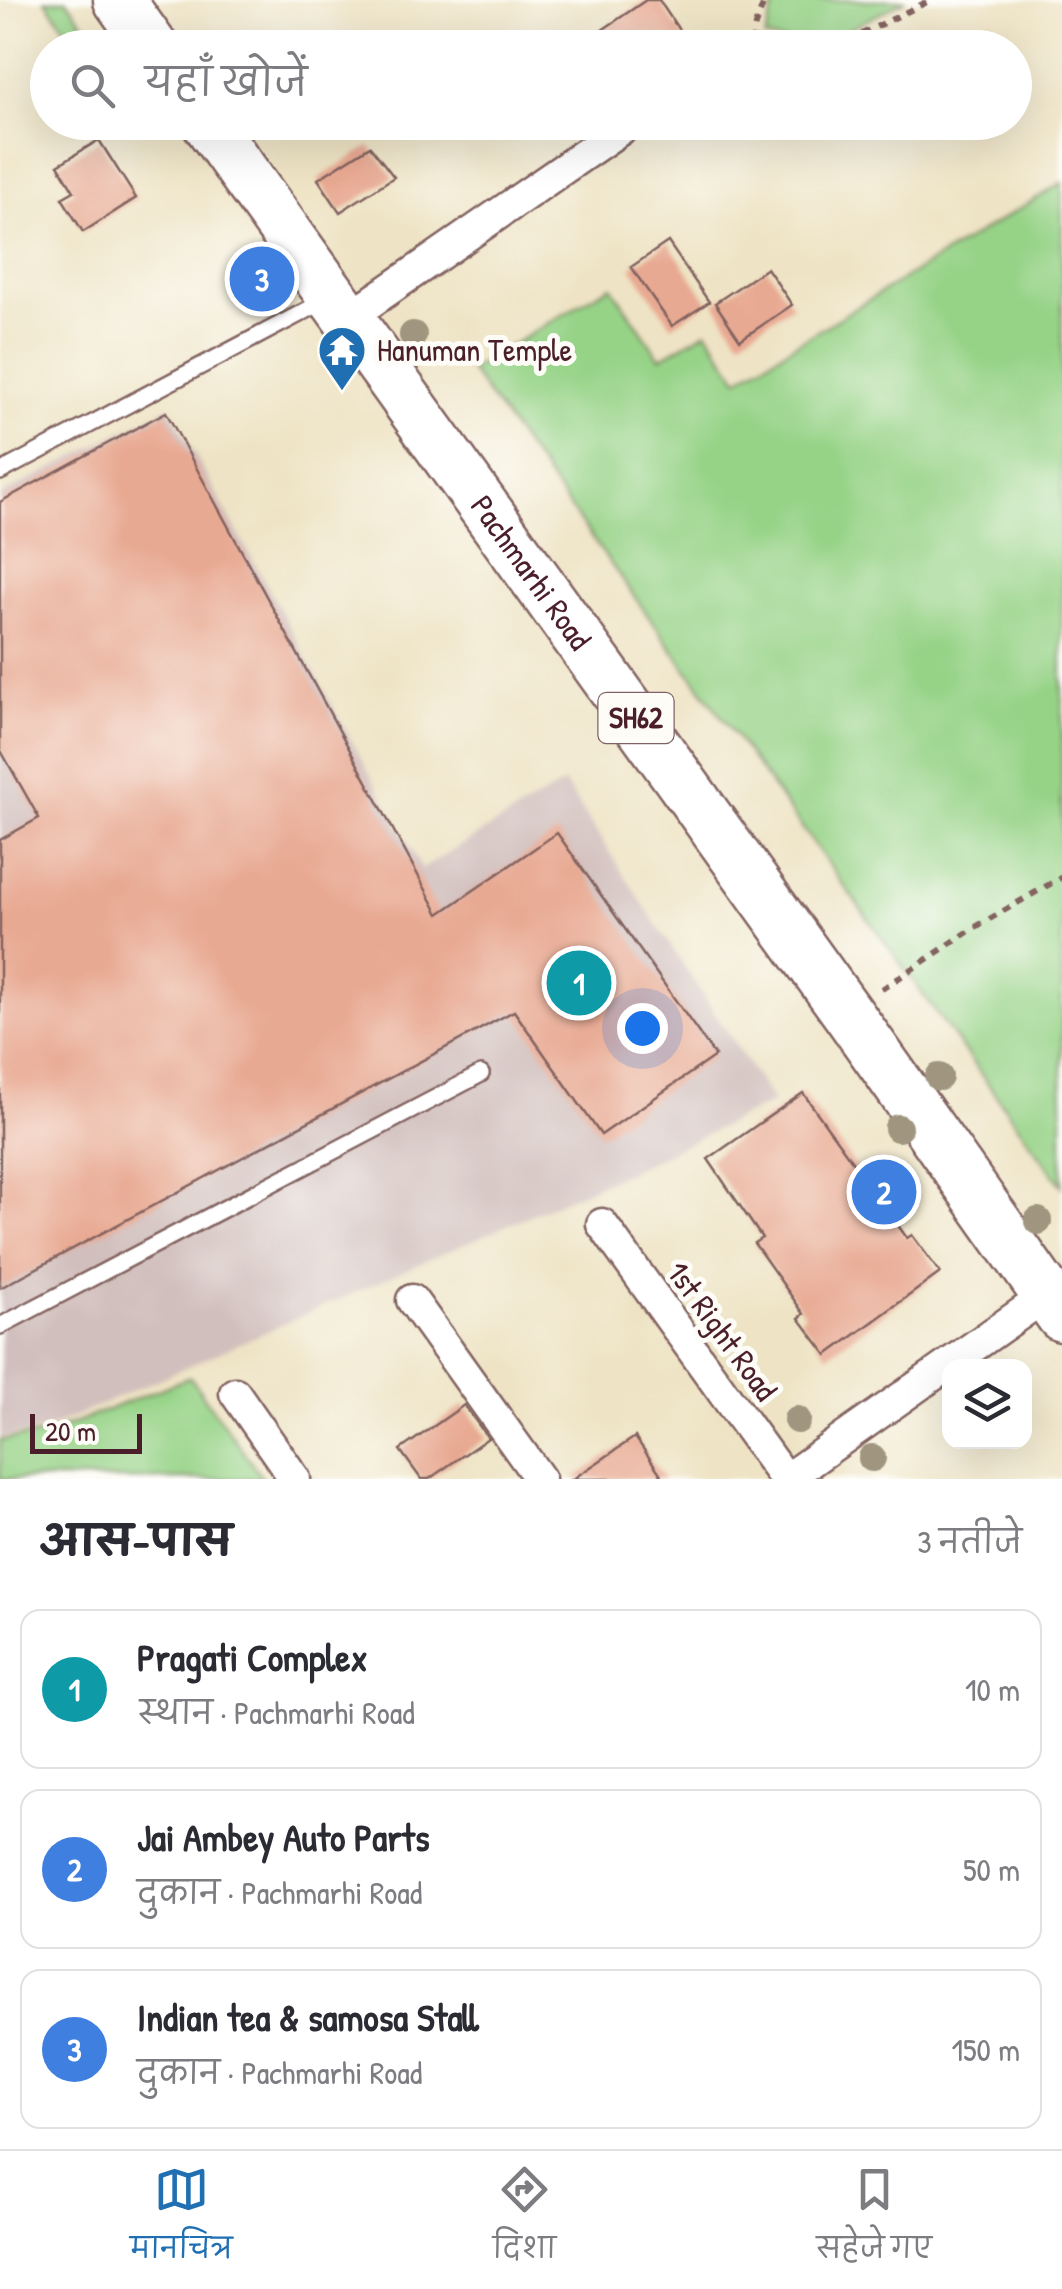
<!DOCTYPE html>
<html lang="hi">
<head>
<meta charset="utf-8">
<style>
	:root { --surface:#fff; --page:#f7f7f7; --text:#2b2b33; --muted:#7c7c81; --line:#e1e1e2; --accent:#1f6fb2 }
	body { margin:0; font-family:"Patrick Hand","Playpen Sans Deva",sans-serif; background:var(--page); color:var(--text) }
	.controls { position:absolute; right:30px; bottom:30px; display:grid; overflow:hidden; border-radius:20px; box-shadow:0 10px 40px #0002 }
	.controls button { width:90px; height:90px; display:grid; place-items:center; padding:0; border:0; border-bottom:2px solid var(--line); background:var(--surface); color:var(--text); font:50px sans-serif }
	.scale { position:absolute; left:30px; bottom:25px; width:112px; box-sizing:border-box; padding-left:10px; border:5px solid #4a1f2b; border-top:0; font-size:28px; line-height:35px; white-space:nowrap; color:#4a1f2b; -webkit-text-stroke:8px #fdfcf7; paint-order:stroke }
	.you { position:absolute; left:642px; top:1028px; width:35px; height:35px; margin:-25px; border:8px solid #fff; border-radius:50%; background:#1a73e8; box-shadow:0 0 0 15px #1a73e833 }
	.badge { display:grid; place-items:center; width:65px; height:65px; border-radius:50%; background:var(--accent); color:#fff; font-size:32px; font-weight:700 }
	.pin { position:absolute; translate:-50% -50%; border:5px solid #fff; box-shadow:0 2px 10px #0006 }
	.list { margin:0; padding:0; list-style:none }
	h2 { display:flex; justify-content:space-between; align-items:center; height:130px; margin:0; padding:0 40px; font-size:42px }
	h2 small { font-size:32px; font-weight:400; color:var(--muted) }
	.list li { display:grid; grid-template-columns:65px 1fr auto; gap:30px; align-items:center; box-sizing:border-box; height:160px; margin:0 20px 20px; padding:0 20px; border:2px solid var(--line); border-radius:20px }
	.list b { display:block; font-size:38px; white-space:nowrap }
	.list p { margin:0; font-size:32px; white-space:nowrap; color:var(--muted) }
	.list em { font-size:32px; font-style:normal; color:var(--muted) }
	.icon { flex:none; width:55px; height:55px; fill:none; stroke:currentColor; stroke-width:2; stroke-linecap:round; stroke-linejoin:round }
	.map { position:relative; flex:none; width:1062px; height:1479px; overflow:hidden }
	.search { position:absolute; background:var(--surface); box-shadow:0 10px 40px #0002; left:30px; right:30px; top:30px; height:110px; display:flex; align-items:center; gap:25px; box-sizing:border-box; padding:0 35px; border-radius:55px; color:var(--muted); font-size:38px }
	.sheet { height:670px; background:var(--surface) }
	nav { display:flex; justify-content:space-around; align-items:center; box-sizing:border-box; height:140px; border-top:2px solid var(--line); background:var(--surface); font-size:28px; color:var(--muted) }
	nav a { display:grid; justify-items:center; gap:5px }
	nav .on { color:var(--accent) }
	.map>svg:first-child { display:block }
</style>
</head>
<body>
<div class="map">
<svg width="1062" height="1479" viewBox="0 0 1062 1479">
	<rect width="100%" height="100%" fill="#fdfcf7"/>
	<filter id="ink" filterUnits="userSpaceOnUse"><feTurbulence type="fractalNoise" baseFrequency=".01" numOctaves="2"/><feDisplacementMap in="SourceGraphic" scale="20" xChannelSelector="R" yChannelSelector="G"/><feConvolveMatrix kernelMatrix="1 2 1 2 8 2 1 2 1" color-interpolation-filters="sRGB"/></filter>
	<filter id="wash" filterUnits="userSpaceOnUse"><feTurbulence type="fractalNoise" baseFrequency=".0048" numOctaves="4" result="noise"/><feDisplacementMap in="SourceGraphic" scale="40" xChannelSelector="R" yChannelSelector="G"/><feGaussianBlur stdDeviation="2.25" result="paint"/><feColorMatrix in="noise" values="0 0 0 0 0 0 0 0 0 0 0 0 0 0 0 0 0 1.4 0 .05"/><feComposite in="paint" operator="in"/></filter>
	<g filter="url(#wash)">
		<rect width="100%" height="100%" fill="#eee3c4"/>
		<path fill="#d1bfbd" d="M169 407 422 869 564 783 773 1102 636 1168 42 1431 0 1438V496Z"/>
		<g fill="#96d387" stroke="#707959" stroke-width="2.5">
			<path d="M45 0H67L100 47H80Z"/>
			<path d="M776 0H906L828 40 796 43 765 38Z"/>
			<path d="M1062 183V1186L470 370 611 286 660 358 707 331 738 379Z"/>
			<path d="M190 1377 263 1479H0V1440L47 1434Z"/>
		</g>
		<g id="blocks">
			<g fill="#e8a992">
				<path d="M646 0H659L691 48H576Z"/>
				<path d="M99 140 136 198 83 232 62 198 74 191 58 165Z"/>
				<path d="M370 146 394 177 340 212 318 179Z"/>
				<path d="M668 242 709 302 672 326 631 267Z"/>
				<path d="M767 268 792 305 740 340 715 303Z"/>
				<path d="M166 412 439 914 557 833 715 1056 601 1135 514 1011 0 1288V840L39 818 0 749V502Z"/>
				<path d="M803 1093 907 1238 912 1235 940 1273 827 1355 799 1318 804 1314 754 1243 762 1238 708 1159Z"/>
				<path d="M464 1405 488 1438 429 1479H421L400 1450Z"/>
				<path d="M635 1437 664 1479H573Z"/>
			</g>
		</g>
	</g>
	<g filter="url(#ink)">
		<use href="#blocks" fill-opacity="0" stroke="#836461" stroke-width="2.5"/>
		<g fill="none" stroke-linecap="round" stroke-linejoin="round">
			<g stroke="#836461" stroke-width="20">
				<g id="service">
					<path d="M0 472 328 299"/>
					<path d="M0 1326 481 1074"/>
				</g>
			</g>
			<g stroke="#836461" stroke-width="35">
				<g id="minor">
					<path d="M348 318 631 122"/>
					<path d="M602 1224 785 1479"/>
					<path d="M412 1300 540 1479"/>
					<path d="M235 1393 295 1479"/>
					<path d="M786 1479 1047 1295"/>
				</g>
			</g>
			<g stroke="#836461" stroke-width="55">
				<g id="primary">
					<path d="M119 0 153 48"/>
					<path id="s1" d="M207 122 849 1015 1062 1316"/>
				</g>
			</g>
			<g stroke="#836461" stroke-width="6" stroke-dasharray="8 8" stroke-linecap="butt">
				<path d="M752 44 755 26 765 0"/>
				<path d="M746 48 752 44 766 48"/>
				<path d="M833 48 931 0"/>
				<path d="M882 989 974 928 1062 877"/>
			</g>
			<use href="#service" stroke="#fff" stroke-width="15"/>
			<use href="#minor" stroke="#fff" stroke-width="30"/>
			<use href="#primary" stroke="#fff" stroke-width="50"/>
		</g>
		<g fill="#a0957f">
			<circle cx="413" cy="335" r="14"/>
			<circle cx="939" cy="1077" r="14"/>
			<circle cx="898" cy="1128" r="14"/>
			<circle cx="1038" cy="1221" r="14"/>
			<circle cx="797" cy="1420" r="14"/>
			<circle cx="872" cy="1458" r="14"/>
		</g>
	</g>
	<defs>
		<g id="temple-pin" transform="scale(2.5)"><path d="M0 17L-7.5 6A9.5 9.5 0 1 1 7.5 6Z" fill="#1f6fb2" stroke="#fdfcf7"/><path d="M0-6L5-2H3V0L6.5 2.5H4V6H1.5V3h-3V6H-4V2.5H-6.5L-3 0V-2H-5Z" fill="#fff"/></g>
	</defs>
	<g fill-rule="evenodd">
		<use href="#temple-pin" x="342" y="350"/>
	</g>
	<g text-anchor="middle" stroke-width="10" stroke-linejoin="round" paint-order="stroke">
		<rect fill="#fdfcf7" stroke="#806168" stroke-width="2.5" x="598.5" y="693" width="75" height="50" rx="8"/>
		<g font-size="30" font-weight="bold" fill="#4a1f2b">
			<text x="636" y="728">SH62</text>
		</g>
		<g font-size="32" fill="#4a1f2b" stroke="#fdfcf7" text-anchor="start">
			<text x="377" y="361">Hanuman Temple</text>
		</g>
		<g font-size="32" fill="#4a1f2b" stroke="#fdfcf7">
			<text dy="11" stroke="none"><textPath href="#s1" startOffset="555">Pachmarhi Road</textPath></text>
			<text transform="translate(722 1331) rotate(54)" y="11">1st Right Road</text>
		</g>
	</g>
</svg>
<div class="controls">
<button><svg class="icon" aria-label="layers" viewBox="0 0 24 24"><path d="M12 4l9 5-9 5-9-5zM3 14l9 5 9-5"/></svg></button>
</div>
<div class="scale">20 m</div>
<div class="you"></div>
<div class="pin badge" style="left:579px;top:983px;background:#0f9aa8">1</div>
<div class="pin badge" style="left:884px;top:1192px;background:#3f7fe0">2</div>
<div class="pin badge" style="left:262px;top:279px;background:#3f7fe0">3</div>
<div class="search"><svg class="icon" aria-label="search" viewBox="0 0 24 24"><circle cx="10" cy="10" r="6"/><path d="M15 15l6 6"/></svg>यहाँ खोजें</div>
</div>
<section class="sheet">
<h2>आस-पास<small>3 नतीजे</small></h2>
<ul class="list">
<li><span class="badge" style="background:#0f9aa8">1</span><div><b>Pragati Complex</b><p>स्थान · Pachmarhi Road</p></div><em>10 m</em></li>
<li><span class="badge" style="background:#3f7fe0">2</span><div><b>Jai Ambey Auto Parts</b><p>दुकान · Pachmarhi Road</p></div><em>50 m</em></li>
<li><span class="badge" style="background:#3f7fe0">3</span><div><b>Indian tea &amp; samosa Stall</b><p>दुकान · Pachmarhi Road</p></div><em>150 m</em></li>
</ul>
</section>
<nav>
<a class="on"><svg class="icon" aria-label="map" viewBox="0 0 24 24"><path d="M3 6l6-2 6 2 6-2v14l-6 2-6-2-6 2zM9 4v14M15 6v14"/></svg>मानचित्र</a>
<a><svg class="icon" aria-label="directions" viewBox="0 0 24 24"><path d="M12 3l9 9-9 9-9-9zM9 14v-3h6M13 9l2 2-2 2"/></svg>दिशा</a>
<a><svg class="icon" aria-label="saved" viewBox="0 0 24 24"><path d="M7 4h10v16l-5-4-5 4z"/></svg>सहेजे गए</a>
</nav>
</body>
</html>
